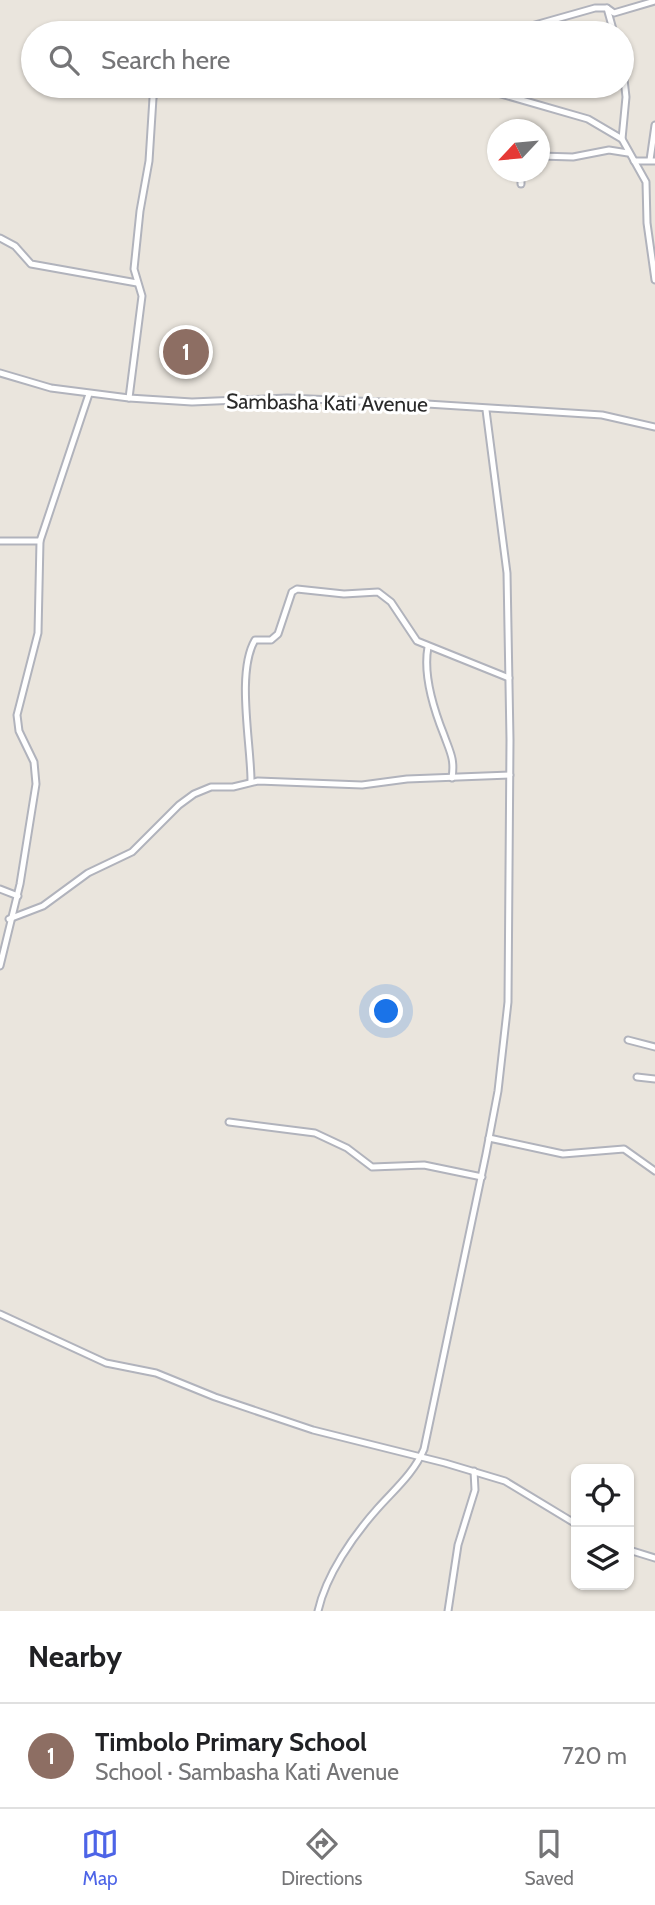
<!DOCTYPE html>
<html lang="en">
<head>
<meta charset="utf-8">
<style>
	:root { --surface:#fff; --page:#f6f6f6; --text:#202124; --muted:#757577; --line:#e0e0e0; --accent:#4d64e7 }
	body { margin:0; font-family:Cabin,sans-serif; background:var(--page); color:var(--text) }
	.controls { position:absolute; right:21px; bottom:21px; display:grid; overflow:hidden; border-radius:14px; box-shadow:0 2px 5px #0004 }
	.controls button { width:63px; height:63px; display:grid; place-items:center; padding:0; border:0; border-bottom:2px solid var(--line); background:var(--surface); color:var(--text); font:35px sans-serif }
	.compass { position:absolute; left:487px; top:119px; width:63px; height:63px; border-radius:50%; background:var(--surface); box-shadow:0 2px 5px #0004; rotate:244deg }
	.you { position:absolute; left:387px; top:1012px; width:24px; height:24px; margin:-18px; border:5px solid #fff; border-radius:50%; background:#1a73e8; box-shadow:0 0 0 10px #1a73e833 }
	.badge { display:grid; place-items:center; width:46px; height:46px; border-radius:50%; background:var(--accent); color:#fff; font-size:23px; font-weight:700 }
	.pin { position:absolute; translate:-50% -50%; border:4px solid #fff; box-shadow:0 2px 7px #0006 }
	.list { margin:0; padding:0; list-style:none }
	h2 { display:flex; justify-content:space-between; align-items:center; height:91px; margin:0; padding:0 28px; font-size:30px }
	h2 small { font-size:23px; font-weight:400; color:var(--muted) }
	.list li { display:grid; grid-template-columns:46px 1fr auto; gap:21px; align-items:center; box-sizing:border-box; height:105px; padding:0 28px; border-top:2px solid var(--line) }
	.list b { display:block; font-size:26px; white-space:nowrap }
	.list p { margin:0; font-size:23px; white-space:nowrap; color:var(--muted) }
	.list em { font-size:23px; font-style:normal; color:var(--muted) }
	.icon { flex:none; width:38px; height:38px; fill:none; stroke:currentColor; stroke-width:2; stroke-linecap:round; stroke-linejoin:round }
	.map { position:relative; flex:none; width:655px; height:1611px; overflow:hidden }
	.search { position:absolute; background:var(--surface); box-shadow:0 2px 5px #0004; left:21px; right:21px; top:21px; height:77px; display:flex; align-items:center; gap:18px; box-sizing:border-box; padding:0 24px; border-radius:38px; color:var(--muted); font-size:26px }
	.sheet { height:196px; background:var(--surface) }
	nav { display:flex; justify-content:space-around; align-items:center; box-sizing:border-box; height:98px; border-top:2px solid var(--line); background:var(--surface); font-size:19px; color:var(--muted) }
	nav a { display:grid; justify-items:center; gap:4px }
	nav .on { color:var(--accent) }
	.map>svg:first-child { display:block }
</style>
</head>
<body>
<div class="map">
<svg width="655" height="1611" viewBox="0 0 655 1611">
	<rect width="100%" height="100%" fill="#eae5dd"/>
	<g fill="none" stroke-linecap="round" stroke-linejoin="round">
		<g stroke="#b1b3bc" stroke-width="9">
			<g id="minor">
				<path d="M607 8 614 33"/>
				<path d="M507 33 595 8H607L614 13 655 1"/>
				<path d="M622 61 626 97 622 139 646 182 647 223 655 280"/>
				<path d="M232 86 241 90 259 86"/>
				<path d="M490 86 494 92 588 119 622 139"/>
				<path d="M540 156 573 157 609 150 628 153"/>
				<path d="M650 160 655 125"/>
				<path d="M634 161H655"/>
				<path d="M521 172V184"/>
				<path d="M0 238 15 246 31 264 137 283"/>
				<path d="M0 373 51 388 129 398 192 402 287 398 427 404 602 415 655 427"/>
				<path d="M129 398 142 296 134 269 140 211 149 161 153 98 157 86"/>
				<path d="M0 541H40"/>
				<path d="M428 647C423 674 434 710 444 735 450 752 455 759 452 778"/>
				<path d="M251 781C251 744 236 672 255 640H271L278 634 292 592 297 589 344 594 378 592 391 602 417 641 509 678"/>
				<path d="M0 889 18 896"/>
				<path d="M9 919 43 906 88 873 132 852 179 805 194 794 211 787H233L258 781 362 785 407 779 510 775"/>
				<path d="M0 966 20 884 36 784 34 762 19 731 17 715 38 633 40 541 89 394"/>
				<path d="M628 1040 655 1047"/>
				<path d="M637 1077 655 1079"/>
				<path d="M229 1122 315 1133 347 1148 372 1167 424 1165 482 1177"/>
				<path d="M489 1138 563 1154 624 1149 655 1171"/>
				<path d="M0 1314 106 1363 156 1373 215 1397 313 1430 445 1463 505 1481 576 1524"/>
				<path d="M629 1550 655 1558"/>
				<path d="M318 1611C326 1575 353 1536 378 1508 395 1489 414 1473 424 1449L486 1154 498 1091 508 1002 510 740 507 573 486 410"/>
				<path d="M448 1611 458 1545 475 1490 474 1471"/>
			</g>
		</g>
		<use href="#minor" stroke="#fff" stroke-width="5"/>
	</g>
	<g text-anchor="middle" stroke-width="6" stroke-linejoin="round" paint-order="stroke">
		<g font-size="21" fill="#2a2a2a" stroke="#fff">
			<text transform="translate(327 403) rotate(1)" y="7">Sambasha Kati Avenue</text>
		</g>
	</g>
</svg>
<div class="controls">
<button><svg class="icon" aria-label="locate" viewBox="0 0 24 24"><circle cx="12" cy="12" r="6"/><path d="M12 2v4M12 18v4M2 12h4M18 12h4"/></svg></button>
<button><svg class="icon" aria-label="layers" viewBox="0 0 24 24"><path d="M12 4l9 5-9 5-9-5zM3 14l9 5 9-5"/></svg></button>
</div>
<svg class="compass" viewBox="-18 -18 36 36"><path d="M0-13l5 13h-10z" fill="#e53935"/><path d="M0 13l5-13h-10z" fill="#757577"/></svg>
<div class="you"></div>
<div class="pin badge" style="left:186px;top:352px;background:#8d6e63">1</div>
<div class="search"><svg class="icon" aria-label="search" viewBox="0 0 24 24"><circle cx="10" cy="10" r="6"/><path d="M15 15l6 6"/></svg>Search here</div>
</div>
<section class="sheet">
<h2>Nearby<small></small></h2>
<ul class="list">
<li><span class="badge" style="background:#8d6e63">1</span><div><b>Timbolo Primary School</b><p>School · Sambasha Kati Avenue</p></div><em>720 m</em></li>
</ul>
</section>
<nav>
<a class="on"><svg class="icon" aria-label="map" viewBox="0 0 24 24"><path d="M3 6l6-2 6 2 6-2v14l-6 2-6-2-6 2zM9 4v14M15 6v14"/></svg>Map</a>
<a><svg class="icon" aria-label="directions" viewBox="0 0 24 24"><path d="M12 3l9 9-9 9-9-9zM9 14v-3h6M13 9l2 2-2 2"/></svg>Directions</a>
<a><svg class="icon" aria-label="saved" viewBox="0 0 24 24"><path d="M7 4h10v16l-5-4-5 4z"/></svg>Saved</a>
</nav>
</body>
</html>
